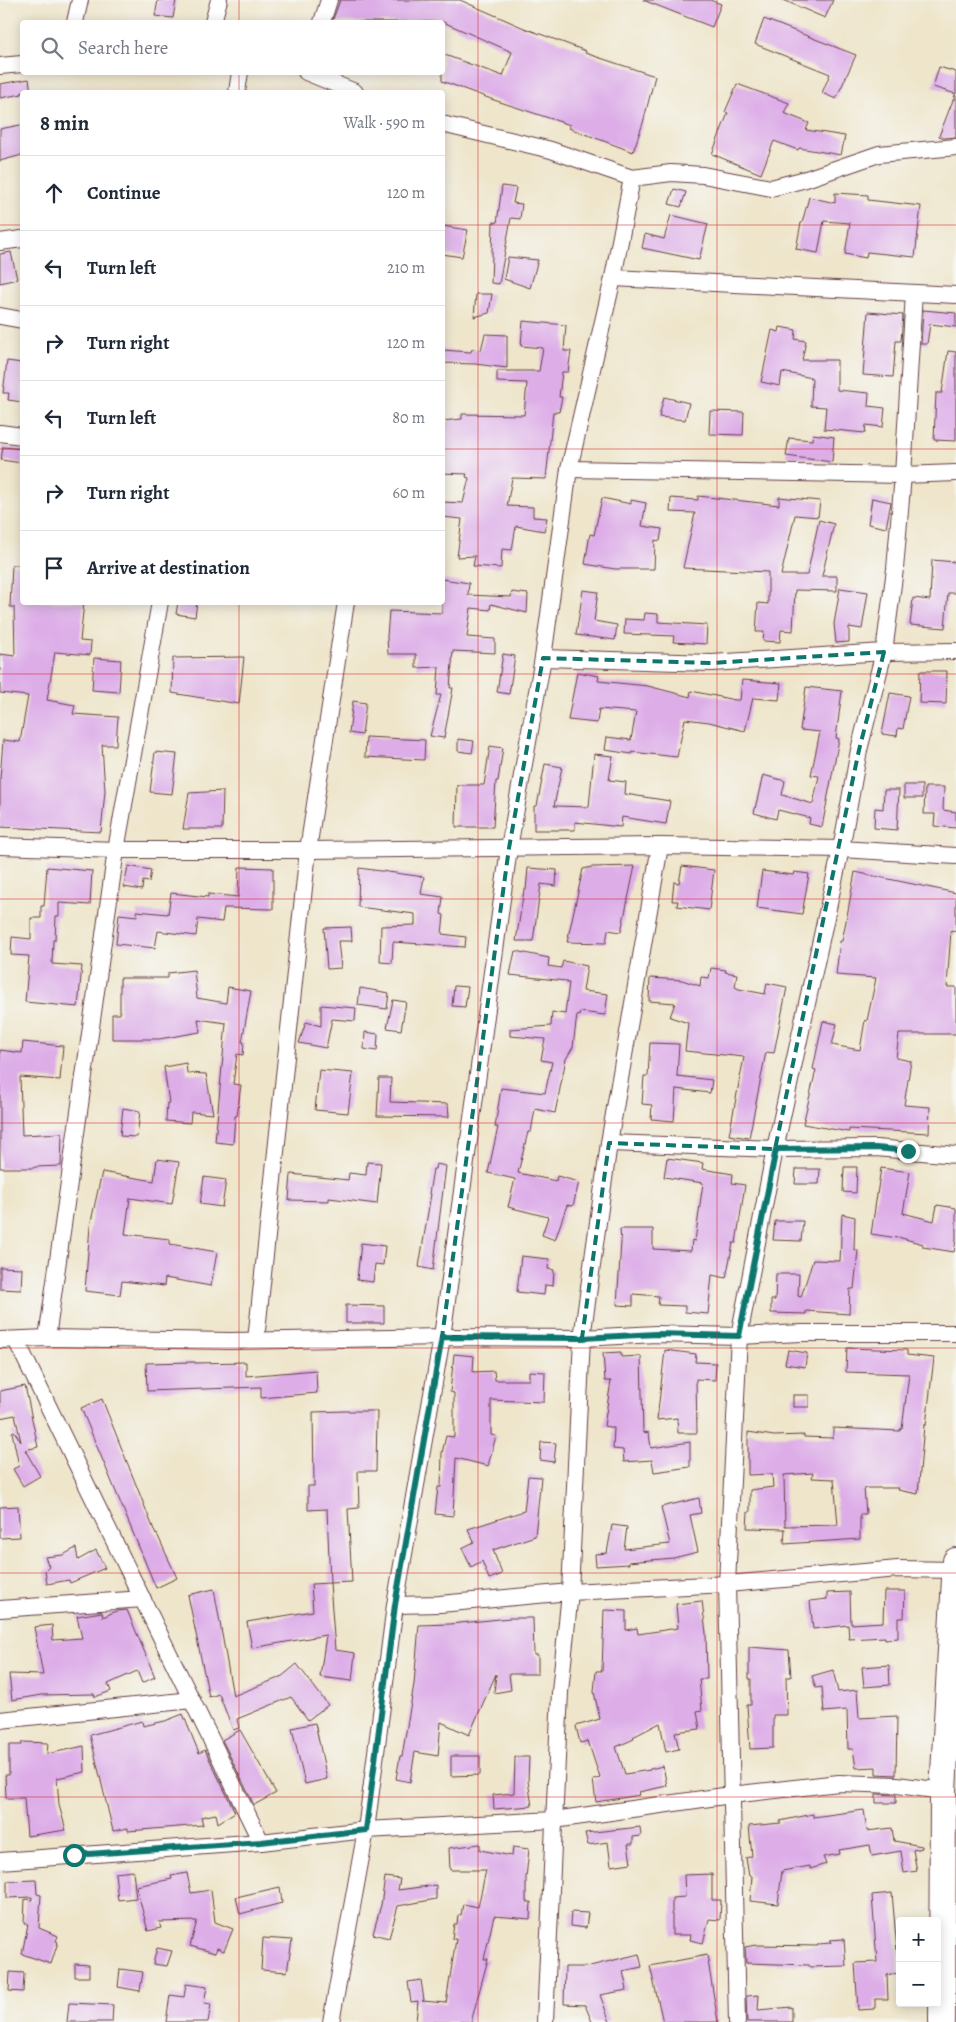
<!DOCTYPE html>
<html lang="en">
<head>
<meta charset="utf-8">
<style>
	:root { --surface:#fff; --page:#f6f6f7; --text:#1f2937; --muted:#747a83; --line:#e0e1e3 }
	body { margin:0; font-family:Alegreya,serif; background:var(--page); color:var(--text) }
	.controls { position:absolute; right:15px; bottom:15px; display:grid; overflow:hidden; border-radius:5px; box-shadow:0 2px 12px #0003 }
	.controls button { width:45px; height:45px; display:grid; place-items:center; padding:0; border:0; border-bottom:1px solid var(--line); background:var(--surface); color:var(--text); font:25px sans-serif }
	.stop { position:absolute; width:15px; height:15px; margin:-11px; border:4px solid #0f766e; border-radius:50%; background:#fff }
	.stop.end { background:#0f766e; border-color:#fff; box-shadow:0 1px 5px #0008 }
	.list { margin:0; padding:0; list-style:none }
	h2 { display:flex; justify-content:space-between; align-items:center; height:65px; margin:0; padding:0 20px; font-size:21px }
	h2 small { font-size:16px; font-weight:400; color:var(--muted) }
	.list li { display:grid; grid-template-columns:32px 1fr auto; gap:15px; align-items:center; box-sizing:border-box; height:75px; padding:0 20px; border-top:1px solid var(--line) }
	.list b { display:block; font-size:19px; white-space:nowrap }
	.list em { font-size:16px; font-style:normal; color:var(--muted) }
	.icon { flex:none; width:28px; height:28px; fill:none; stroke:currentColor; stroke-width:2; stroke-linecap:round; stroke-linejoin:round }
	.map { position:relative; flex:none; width:956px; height:2022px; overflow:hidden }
	.search { position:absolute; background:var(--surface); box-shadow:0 2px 12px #0003; left:20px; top:20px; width:425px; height:55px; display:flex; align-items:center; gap:12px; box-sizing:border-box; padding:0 18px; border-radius:5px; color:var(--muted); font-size:19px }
	.panel { position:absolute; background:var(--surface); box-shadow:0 2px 12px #0003; left:20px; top:90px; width:425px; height:515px; border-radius:5px }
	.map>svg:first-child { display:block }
</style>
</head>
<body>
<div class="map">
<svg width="956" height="2022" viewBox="0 0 956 2022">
	<rect width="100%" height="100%" fill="#f6f6f2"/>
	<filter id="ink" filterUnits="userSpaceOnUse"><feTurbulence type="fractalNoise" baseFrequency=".02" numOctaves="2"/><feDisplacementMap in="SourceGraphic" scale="10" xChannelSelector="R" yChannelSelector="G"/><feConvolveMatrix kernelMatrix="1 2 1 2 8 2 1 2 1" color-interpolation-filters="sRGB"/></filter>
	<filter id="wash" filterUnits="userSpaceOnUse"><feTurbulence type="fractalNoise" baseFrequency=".0096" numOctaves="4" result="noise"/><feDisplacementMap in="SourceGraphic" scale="20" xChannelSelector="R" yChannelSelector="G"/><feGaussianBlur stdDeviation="1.12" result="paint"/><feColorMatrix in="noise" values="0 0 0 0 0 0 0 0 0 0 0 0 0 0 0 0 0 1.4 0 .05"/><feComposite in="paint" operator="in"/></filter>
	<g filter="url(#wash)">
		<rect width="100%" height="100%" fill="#eee5ca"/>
		<g id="blocks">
			<g fill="#ddade8" fill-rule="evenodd">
				<path d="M158 0H176L173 18 155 16Z"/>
				<path d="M340 0H460L524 28 586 51 585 53 655 76 643 123 633 152 569 128 570 125 494 100 442 81V54L503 76 512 52 443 22H332Z"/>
				<path d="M643 0H710L721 4 712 27Z"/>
				<path d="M783 0H833L825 18Z"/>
				<path d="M764 19 856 55 836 99 822 93 830 74 755 44Z"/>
				<path d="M939 67 956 72V94L933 87Z"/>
				<path d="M29 79 31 92H22V94L0 98V84Z"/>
				<path d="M737 84 789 103 784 113 809 123 806 130 845 136 841 155 799 148 798 150 774 141 761 174 712 154 728 113 725 112Z"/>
				<path d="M955 95 956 96V137L944 138 939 136Z"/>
				<path d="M20 125 22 126V155L0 161V129Z"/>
				<path d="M502 186 516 188 513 203 522 204 520 219 511 218 499 284 491 283 493 222 497 223Z"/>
				<path d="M674 189 686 192 681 207 669 204Z"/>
				<path d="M835 193 868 195V200L921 206 915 257 867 252 866 258 845 254 850 223 824 221 818 253 796 249 801 223H802L809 197 835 203Z"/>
				<path d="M671 215 708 224 699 260 642 248 645 234 664 239Z"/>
				<path d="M442 226 468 230 462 257 442 254Z"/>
				<path d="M11 252 17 279 0 283V254Z"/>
				<path d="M508 257 538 260 530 288 504 279Z"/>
				<path d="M476 294H492L489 313 474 317Z"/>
				<path d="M923 310 956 313V327L930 324 927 344H921Z"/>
				<path d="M868 312 903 315 901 341H896L893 377 863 375Z"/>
				<path d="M523 321 566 325 564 351H571L568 372H562L559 397H562L559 412H553L546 479 512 478 507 506 533 507V517L547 518 544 531 516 526 512 550 502 549 501 568 473 566 475 556 457 557 462 519 442 517V502L463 503 469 478 466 477 467 474 442 473V421L462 419V414L524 415 527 383 497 382V371H539L543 348 521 346Z"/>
				<path d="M780 327 796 330 795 339 806 341 802 360H837V390L869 393 868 406 885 408 883 427 866 425 865 433 824 429 826 407 811 406 812 378 782 372 780 386 761 382 772 330 779 332Z"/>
				<path d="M485 334 507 335V368L475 364 442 363V350L471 352 472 349 481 350Z"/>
				<path d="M948 351 956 352V441L934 440 936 393H942Z"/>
				<path d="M7 361 22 363V402L8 400 9 393H3Z"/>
				<path d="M664 397 689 403 685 420 659 417Z"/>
				<path d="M710 411 744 412 743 435 709 434Z"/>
				<path d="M813 434 834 437 832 462 786 456 789 438 812 440Z"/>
				<path d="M3 447 22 449V463L1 460Z"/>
				<path d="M698 496 779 505V497L820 501 818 517 795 515 781 575H807L819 520 834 524 822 576H837V591L795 590 793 631 781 630 780 642 763 641 764 632H756L758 603 768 604V572L683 568 695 513 670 512 671 498 698 500Z"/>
				<path d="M602 498 631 504V500L646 503 642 526 662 529 660 541 655 540 654 569H615L585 564 590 534 594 535Z"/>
				<path d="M872 498 891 502 886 528 868 524Z"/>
				<path d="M932 560 956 562 955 593H948L945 628 910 625 913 598 930 600Z"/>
				<path d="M12 565H22V602H84L80 641 91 642 90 655 55 652 47 700 75 705 73 714 118 717 116 745H102L105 791 101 832 0 827V779L3 740 20 742 28 696 0 693V654L15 656 14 607H10Z"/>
				<path d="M442 579 469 583 468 595 511 597 512 592 528 594 527 613 491 604 490 610 471 608 467 637 495 639V653L453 651 450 688H453L444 738 430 736 441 695H437L439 667 416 668V654H388L387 637 389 611 442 613Z"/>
				<path d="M840 588 868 592 862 629 849 627V642L836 643 834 624Z"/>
				<path d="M583 590 598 592 594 621 617 625 615 640 576 635Z"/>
				<path d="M178 602H197L195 617 176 614Z"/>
				<path d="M645 613 658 614V622L707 625 706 644 673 642 674 636 624 634 625 619 644 620Z"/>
				<path d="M503 654 515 656 509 694 497 692Z"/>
				<path d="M244 657 239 704 172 693 173 658Z"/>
				<path d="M94 658 121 660 119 692 92 690Z"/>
				<path d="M920 671H947L946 704 919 703Z"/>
				<path d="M577 672 599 676 598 681 648 686 690 697 691 691 735 700H740L742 680 781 683 779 700 753 698 745 731 709 722 685 719 677 757 632 752V754L605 750 607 737 631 740 636 712 599 709 597 723 568 720Z"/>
				<path d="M806 687 842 691 836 738 839 739 822 827 809 824 810 818 778 810 776 819 754 813 763 775 785 781 782 795 813 804 819 776 811 775 820 732 800 730Z"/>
				<path d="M890 693 909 696 903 729 898 728 897 736 882 734Z"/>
				<path d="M353 701 366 703 362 735 349 733Z"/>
				<path d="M366 737 425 740 424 760 365 757Z"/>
				<path d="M458 739 474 741 472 753 458 751Z"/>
				<path d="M490 746 503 748 498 781H496L493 827H456L457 785H484Z"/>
				<path d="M155 752 177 754 172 794 150 792Z"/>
				<path d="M594 754 613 756 609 780 626 782 625 794 670 801 666 824 622 817 621 827 575 822V830H534V806H537L545 764 562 767 554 806 589 807Z"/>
				<rect x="904" y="785" width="18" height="13"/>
				<path d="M925 787H944L943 810 956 812V828L934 826 935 814H924Z"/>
				<path d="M884 790H899L897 830 874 828 875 808 883 809Z"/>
				<path d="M223 791 222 829H183L189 793Z"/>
				<path d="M128 866 151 870 149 882 143 881 142 890 124 887Z"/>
				<path d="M635 866 621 932 608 930 606 943 567 942 583 869 592 867Z"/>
				<path d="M682 866 714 870 709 910 677 906 678 901H672L674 882 679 883Z"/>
				<path d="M47 867 92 871 90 905 59 903V916H56L55 940H53L52 964 82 966 78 1007 25 1002 29 956 11 955 12 937 31 939V918H41V906H44Z"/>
				<path d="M239 867 273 868V909L224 908 222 922 198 919 196 936 158 931 155 948 116 944 119 914 137 916V911L168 914 171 893 208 897V894L238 897Z"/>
				<path d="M359 868 424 877 421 894 443 897 441 914 444 915 442 934 466 937 465 947 393 942 392 963 380 962 381 926 415 925V914L358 907Z"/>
				<path d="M528 868 557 870 556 886 541 884 533 941H516L524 890H526Z"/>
				<path d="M762 871 793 875 794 872 809 874 802 914 757 908Z"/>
				<path d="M855 872 956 893V931L951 930 947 987H956V1034H899L896 1058 911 1061 904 1105 930 1107 929 1133 849 1129V1132L803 1124 816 1070 813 1069 823 1021 837 1024 832 1045 860 1050 865 1020 867 1021 876 978 836 975 840 941H842L847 916Z"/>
				<path d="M351 927 352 941H338L341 968 327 969 324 928Z"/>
				<path d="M515 951 549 958 548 966 561 968 563 961 587 966 583 991 608 994 605 1015 580 1012 579 1016 577 1015 573 1047 566 1059 555 1113 535 1109 531 1132H528L518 1173 556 1181 557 1176 579 1182 573 1206 567 1205 555 1240 542 1235 548 1217 508 1207 515 1179 488 1173 498 1127H495L501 1088 545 1093 552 1062 541 1060 545 1039 510 1036V1029L551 1026 552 1012 565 1014 569 983H566V981L510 975Z"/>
				<path d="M711 968 726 970 725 972 737 974 735 987 739 989 765 994 767 983 787 987 774 1053 766 1052 749 1138 729 1135 744 1057 685 1051 688 1023 670 1017 675 1003 649 1001 650 978 682 980 700 986 701 977 709 978Z"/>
				<path d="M194 970 197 998 226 1003 228 987 251 991 242 1042H244L243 1055 237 1054 233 1084 241 1085 237 1116H235L233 1144 215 1142 226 1023 198 1019 200 1032 159 1039H112V1014H120V978H168V973Z"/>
				<path d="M454 986 468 987 465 1007 452 1006Z"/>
				<path d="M360 988 389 993 387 1009 358 1005Z"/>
				<path d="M393 1000 406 1002 401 1030 387 1028Z"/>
				<path d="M321 1005 356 1008 355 1021 332 1019 326 1048 299 1043 306 1022 321 1026Z"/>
				<path d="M365 1032 378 1034 377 1051 364 1049Z"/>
				<path d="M23 1042 63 1046 60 1080 20 1077 22 1135 62 1133 61 1166 35 1167 34 1168H0V1050L22 1053Z"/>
				<path d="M650 1043 679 1044 677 1076 712 1080 710 1093 676 1089 674 1121 651 1119 652 1105 642 1104 644 1076H648Z"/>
				<path d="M186 1063 187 1073 206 1074 213 1114 191 1112 190 1123 166 1121 167 1103H169L164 1067Z"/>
				<path d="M319 1070 353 1073 348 1113 315 1110Z"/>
				<path d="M379 1078H391L390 1102 448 1104 449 1117 377 1116Z"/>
				<path d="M123 1108 140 1111 137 1137 120 1136Z"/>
				<path d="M667 1158 703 1163 702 1169 733 1174 732 1183 745 1185 736 1243H733L726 1278 712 1275 708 1314 685 1312V1306L658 1305 659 1296 633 1294V1306L617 1305 621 1242 620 1229H653V1249L691 1251 692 1240 695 1241 703 1183 664 1177Z"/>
				<path d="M157 1159 179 1162 172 1204 130 1198 125 1234 170 1239V1244L217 1252 211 1286 165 1278 164 1286 122 1281 120 1295 85 1291 90 1226 102 1172 154 1181Z"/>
				<path d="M367 1162 381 1163 377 1204 329 1198V1201L289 1200 291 1174 348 1180 349 1173 366 1175Z"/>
				<path d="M436 1164 446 1166 433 1270 419 1267 431 1194H429L433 1169H435Z"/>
				<path d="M844 1167H857L856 1193 843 1192Z"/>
				<path d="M881 1168 910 1172 903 1213 934 1221 937 1205 956 1208V1240L954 1252 923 1247V1244L898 1237V1238L871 1234Z"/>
				<path d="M796 1169H820L819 1184H795Z"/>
				<path d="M204 1177 226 1180 222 1207 200 1204Z"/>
				<path d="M842 1214 855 1217 854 1250H858L854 1289H850L849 1314 806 1311V1314L771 1313V1300H775L776 1274H799L798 1296 801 1297 813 1260 840 1261Z"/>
				<path d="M775 1221H803L801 1241 773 1240Z"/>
				<path d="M361 1243 385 1246 383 1265 375 1264 373 1282 357 1280Z"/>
				<path d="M521 1256 549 1259 548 1269 554 1270 553 1286 545 1285 544 1295 517 1292Z"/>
				<path d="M0 1267 22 1268 21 1290 0 1289Z"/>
				<path d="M346 1305 384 1306V1323H346Z"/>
				<path d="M847 1348 907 1350V1355L934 1358 926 1425H924L918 1494 898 1490 899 1488H864L866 1514H860V1539L784 1544 785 1529 747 1528 748 1512H750V1490L773 1487 772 1474 748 1475V1432L774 1436 804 1435V1437L833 1438V1428L900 1431V1429H902L909 1374 846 1372ZM813 1473 812 1478 834 1479 838 1525 785 1526 784 1475Z"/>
				<path d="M665 1350 696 1354 695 1362 716 1363 715 1380 696 1379 697 1433H678L677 1418 657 1420Z"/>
				<path d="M788 1350 807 1353 805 1367 785 1364Z"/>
				<path d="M621 1352V1357L641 1356 643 1432 649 1433 651 1448 690 1442V1467L654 1472 652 1460 624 1462 623 1450 613 1449 614 1428 604 1426 611 1381H605L603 1353Z"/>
				<path d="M454 1354 474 1356 473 1372 494 1371 495 1380H529V1371L545 1372 544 1402 491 1400V1435L496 1436 488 1466 456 1458 453 1516 435 1514 438 1487H441L442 1453 446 1436 454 1437V1393L450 1392Z"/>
				<path d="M195 1362V1363L246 1362V1376L316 1370 317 1393 261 1398V1387L147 1391 146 1363Z"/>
				<path d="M25 1386 38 1447 25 1450 40 1476 23 1486 13 1469 19 1466 12 1432 14 1431 21 1442 15 1415 0 1418V1391Z"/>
				<rect x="793" y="1395" width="16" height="12"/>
				<path d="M102 1399 156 1535 157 1534 177 1578 156 1588 81 1408Z"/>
				<path d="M345 1411H377L376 1471H358L359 1508 348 1509 352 1582 330 1583 327 1509 308 1510V1486H314L313 1412Z"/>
				<path d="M541 1442 556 1443 554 1462 540 1460Z"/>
				<path d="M528 1476 541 1477 535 1536 493 1550 502 1574 489 1579 482 1561 471 1567 462 1548 474 1542 468 1529 524 1511Z"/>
				<path d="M699 1498 701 1513 690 1515 698 1552 673 1558 628 1562 629 1564 596 1566 595 1554 607 1553 612 1525 627 1527 624 1549 670 1544 661 1507Z"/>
				<path d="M18 1506 20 1537 0 1538V1507Z"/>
				<path d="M76 1548 78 1560 96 1550 105 1568 70 1583 69 1580 47 1584 45 1571 49 1567 45 1557 63 1555Z"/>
				<path d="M330 1583 335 1650 355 1653 352 1681 320 1677 326 1635 252 1648 247 1622 313 1611 311 1584Z"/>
				<path d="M214 1589 233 1696 281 1677 297 1664 328 1705 308 1720 291 1697 237 1719 239 1728 233 1730 219 1694 209 1697 188 1595Z"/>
				<path d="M884 1591H905L904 1618H898V1638L885 1639V1637L849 1639 848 1625 813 1629 810 1601 827 1599V1593L850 1592 851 1624 883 1622Z"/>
				<path d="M702 1601 706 1633 707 1679H699L702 1710 697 1711 700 1729 675 1732 679 1749 666 1752 660 1723 633 1737 634 1739 616 1747 625 1774 650 1770V1769L663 1766 667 1786 639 1792 640 1795 596 1802 593 1780 600 1778 588 1741 580 1743 576 1726 600 1719 594 1692 596 1671H602L604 1610 626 1611V1630L637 1628 638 1634 678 1628 676 1604Z"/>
				<path d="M127 1610 155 1677 142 1683 137 1671 108 1684 111 1691 95 1697 94 1694 41 1695 12 1700 9 1674 43 1675 34 1627 52 1625 53 1640 82 1638 77 1616 102 1612 103 1617 116 1611Z"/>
				<path d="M510 1618H533L534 1655H538V1674H509L511 1690 494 1693 496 1674 469 1735 441 1722 438 1756 415 1752 410 1782 396 1779 400 1756H402L414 1684 419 1625 450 1624Z"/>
				<path d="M749 1647 789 1650 791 1677H786L787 1715H773V1748L750 1749 747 1705H751V1679H749Z"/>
				<path d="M889 1665 890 1685 864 1687 862 1667Z"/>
				<path d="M833 1670 838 1692 857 1690 859 1718 897 1716 896 1775 876 1774V1767L856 1768 853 1749H848L847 1710 824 1712 822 1687 816 1688 812 1676Z"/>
				<path d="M183 1714 199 1753 205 1750 235 1812 218 1823 216 1814 201 1817 203 1825 128 1831V1828L113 1831 90 1735 142 1721 143 1726 165 1721Z"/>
				<path d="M315 1723 327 1779 305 1784 292 1728Z"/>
				<path d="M240 1730 276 1793 254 1805 222 1740Z"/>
				<path d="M22 1742 48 1743 47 1754 84 1746 85 1772 57 1778 59 1805 66 1830 27 1836 24 1798H6L5 1775H9V1745H22Z"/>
				<path d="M451 1756H480V1775L451 1776Z"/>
				<path d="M515 1757H529L528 1781 532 1806 494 1809 493 1795 514 1793Z"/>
				<path d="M876 1794 896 1795V1803H876Z"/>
				<path d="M864 1810 867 1831 892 1828 894 1841 922 1846V1848L913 1850 917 1871 904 1873 901 1851 872 1856 870 1845 839 1850 840 1854 823 1857 826 1864 810 1869V1866L782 1871 778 1904 750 1901 752 1876H749L746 1858 752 1856 749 1826 781 1823 780 1821 813 1814V1817Z"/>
				<path d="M640 1827 641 1836 633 1837V1844H628L631 1863 611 1866 608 1842 588 1845 585 1833Z"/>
				<path d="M480 1844V1850L512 1856 513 1847 529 1849 526 1878V1902H531L530 1919 494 1916 484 1959H488L471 2022H416L418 2001 411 2002 408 1982 421 1980 424 2000 422 2001 446 2003 456 1939H452L454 1924H457L458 1915H461L463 1904 478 1907 486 1870H450L449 1848Z"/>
				<path d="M133 1871 136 1898 118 1900 115 1873Z"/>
				<path d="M187 1873 191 1893 211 1890 215 1922 233 1929 224 1951 217 1948 215 1953 190 1946 197 1921 159 1922 161 1928 148 1931 136 1886 172 1879 171 1876Z"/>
				<path d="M712 1874V1900H721L720 1920 709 1919 703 1943 690 1940 691 1935H672V1898L685 1897 684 1875Z"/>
				<path d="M385 1877 400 1879 398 1890 436 1885V1899L398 1906 389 1938 373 1934 381 1905Z"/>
				<path d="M36 1880 37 1894 41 1895 39 1928 58 1936 56 1941 58 1942 51 1964 22 1954 28 1924H24L25 1899 32 1900V1897L7 1898V1881Z"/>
				<path d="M280 1887 282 1903 240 1914 236 1897Z"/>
				<path d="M892 1893 899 1973 887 1975 888 1999H875V2009L858 2010 855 1963 877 1962 872 1895Z"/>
				<path d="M571 1912 588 1913 586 1928 570 1926Z"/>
				<path d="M263 1938 292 1940 287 1972 261 1970Z"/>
				<path d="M844 1939 846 1966 810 1967 809 1965 746 1963 745 1947 756 1945 818 1946V1944L831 1943 830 1940Z"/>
				<path d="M157 1948 172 1951 167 1966 153 1964Z"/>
				<path d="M639 1954 642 1967 623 1971 627 1990 600 1995 610 2022H592L585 2005 564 2004 565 1967H586Z"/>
				<path d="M707 1955 718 2022H663L650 1966Z"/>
				<path d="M75 1964 89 1965V1977H75Z"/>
				<path d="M120 1969 143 1972 140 1991 118 1987Z"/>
				<path d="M10 1972 24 1973 23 1992 9 1991Z"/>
				<path d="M186 1984 207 1987 204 2003 211 2004 208 2022H166L170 1995 184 1997Z"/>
				<path d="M759 1995 758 2010 792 2007V2022H747L746 1996Z"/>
				<path d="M69 2003 113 2005 112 2022H67Z"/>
			</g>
		</g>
	</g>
	<g filter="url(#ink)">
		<use href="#blocks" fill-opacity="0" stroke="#633d43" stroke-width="1"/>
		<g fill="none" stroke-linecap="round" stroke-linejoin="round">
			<g stroke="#633d43" stroke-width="18">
				<g id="street">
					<path d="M75 22 80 0"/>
					<path d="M213 22 219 0"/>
					<path d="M322 22 329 0"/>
					<path d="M0 66 22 64"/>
					<path d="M306 72 355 92"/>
					<path d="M237 92 240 72"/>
					<path d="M442 124 551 150 632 178 671 173 703 175 771 188 806 179 879 154 956 147"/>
					<path d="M0 242 22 239"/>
					<path d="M613 278 956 295"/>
					<path d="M0 316 22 320"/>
					<path d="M0 433 22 436"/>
					<path d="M569 469 903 475 956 473"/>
					<path d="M543 658 712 663 884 652 956 651"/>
					<path d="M0 846 116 850H308L660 846 841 849 956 856"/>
					<path d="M609 1143 775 1149 876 1148 956 1155"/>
					<path d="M47 1338 116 850 160 602"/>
					<path d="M0 1340 47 1338 230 1341 442 1337 509 848 543 658 569 469 613 278 632 178"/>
					<path d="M16 1340 261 1842"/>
					<path d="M256 1340 308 850 346 602"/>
					<path d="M395 1605 440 1604 570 1592 727 1584 898 1569 955 1570"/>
					<path d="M0 1609 143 1599"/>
					<path d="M0 1720 192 1700"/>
					<path d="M0 1861 261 1842 366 1830 554 1820 731 1795 839 1783 897 1785 943 1791"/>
					<path d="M331 2022 366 1830 395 1605 442 1337 582 1338 656 1334 739 1336 801 1333H956"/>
					<path d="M545 2022 560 1692 570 1592 582 1338 609 1143 660 846"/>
					<path d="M737 2022 727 1584 739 1336 775 1149 841 849 859 750 884 652 895 569 903 475 914 293"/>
				</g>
			</g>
			<g stroke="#633d43" stroke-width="28">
				<path id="primary" d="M942 2022 943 1791 956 1561"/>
			</g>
			<use href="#street" stroke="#fff" stroke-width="16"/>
			<use href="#primary" stroke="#fff" stroke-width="26"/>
		</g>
	</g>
	<g fill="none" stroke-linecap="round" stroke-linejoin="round" filter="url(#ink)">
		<path stroke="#0f766e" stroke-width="6" d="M74 1855 261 1842 366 1830 395 1605 442 1337 582 1338 656 1334 739 1336 776 1149 876 1148 908 1151"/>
	</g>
	<path fill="none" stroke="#0f766e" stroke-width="4" stroke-dasharray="10 6" stroke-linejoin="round" d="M884 652 859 750 775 1149 609 1143 582 1338 442 1337 509 848 543 658 712 663Z"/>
	<path fill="none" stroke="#d62828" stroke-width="1" stroke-opacity="0.55" d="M239 0V22M478 0V2022M717 0V2022M239 72V92M0 225H22M442 225H956M0 449H22M442 449H956M239 602V2022M0 674H956M0 899H956M0 1123H956M0 1348H956M0 1573H956M0 1797H956"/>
</svg>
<div class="controls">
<button>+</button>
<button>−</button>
</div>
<div class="stop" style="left:74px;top:1855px"></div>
<div class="stop end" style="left:908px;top:1151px"></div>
<div class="search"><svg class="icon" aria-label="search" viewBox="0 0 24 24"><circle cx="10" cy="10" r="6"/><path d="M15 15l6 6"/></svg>Search here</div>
<section class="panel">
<h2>8 min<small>Walk · 590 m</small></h2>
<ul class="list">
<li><svg class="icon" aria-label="ahead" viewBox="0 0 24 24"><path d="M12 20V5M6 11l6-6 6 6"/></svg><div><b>Continue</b></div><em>120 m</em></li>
<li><svg class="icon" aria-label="left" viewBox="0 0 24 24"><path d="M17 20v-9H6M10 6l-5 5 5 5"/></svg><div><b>Turn left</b></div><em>210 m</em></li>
<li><svg class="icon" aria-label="right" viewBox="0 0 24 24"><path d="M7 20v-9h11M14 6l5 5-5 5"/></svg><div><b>Turn right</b></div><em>120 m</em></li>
<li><svg class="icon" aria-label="left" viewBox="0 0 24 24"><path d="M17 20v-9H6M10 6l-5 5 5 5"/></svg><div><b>Turn left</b></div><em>80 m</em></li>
<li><svg class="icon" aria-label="right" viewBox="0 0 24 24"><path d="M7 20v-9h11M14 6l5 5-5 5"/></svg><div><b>Turn right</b></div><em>60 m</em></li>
<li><svg class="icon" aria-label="arrive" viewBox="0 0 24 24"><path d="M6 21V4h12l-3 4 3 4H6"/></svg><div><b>Arrive at destination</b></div></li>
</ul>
</section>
</div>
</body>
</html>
